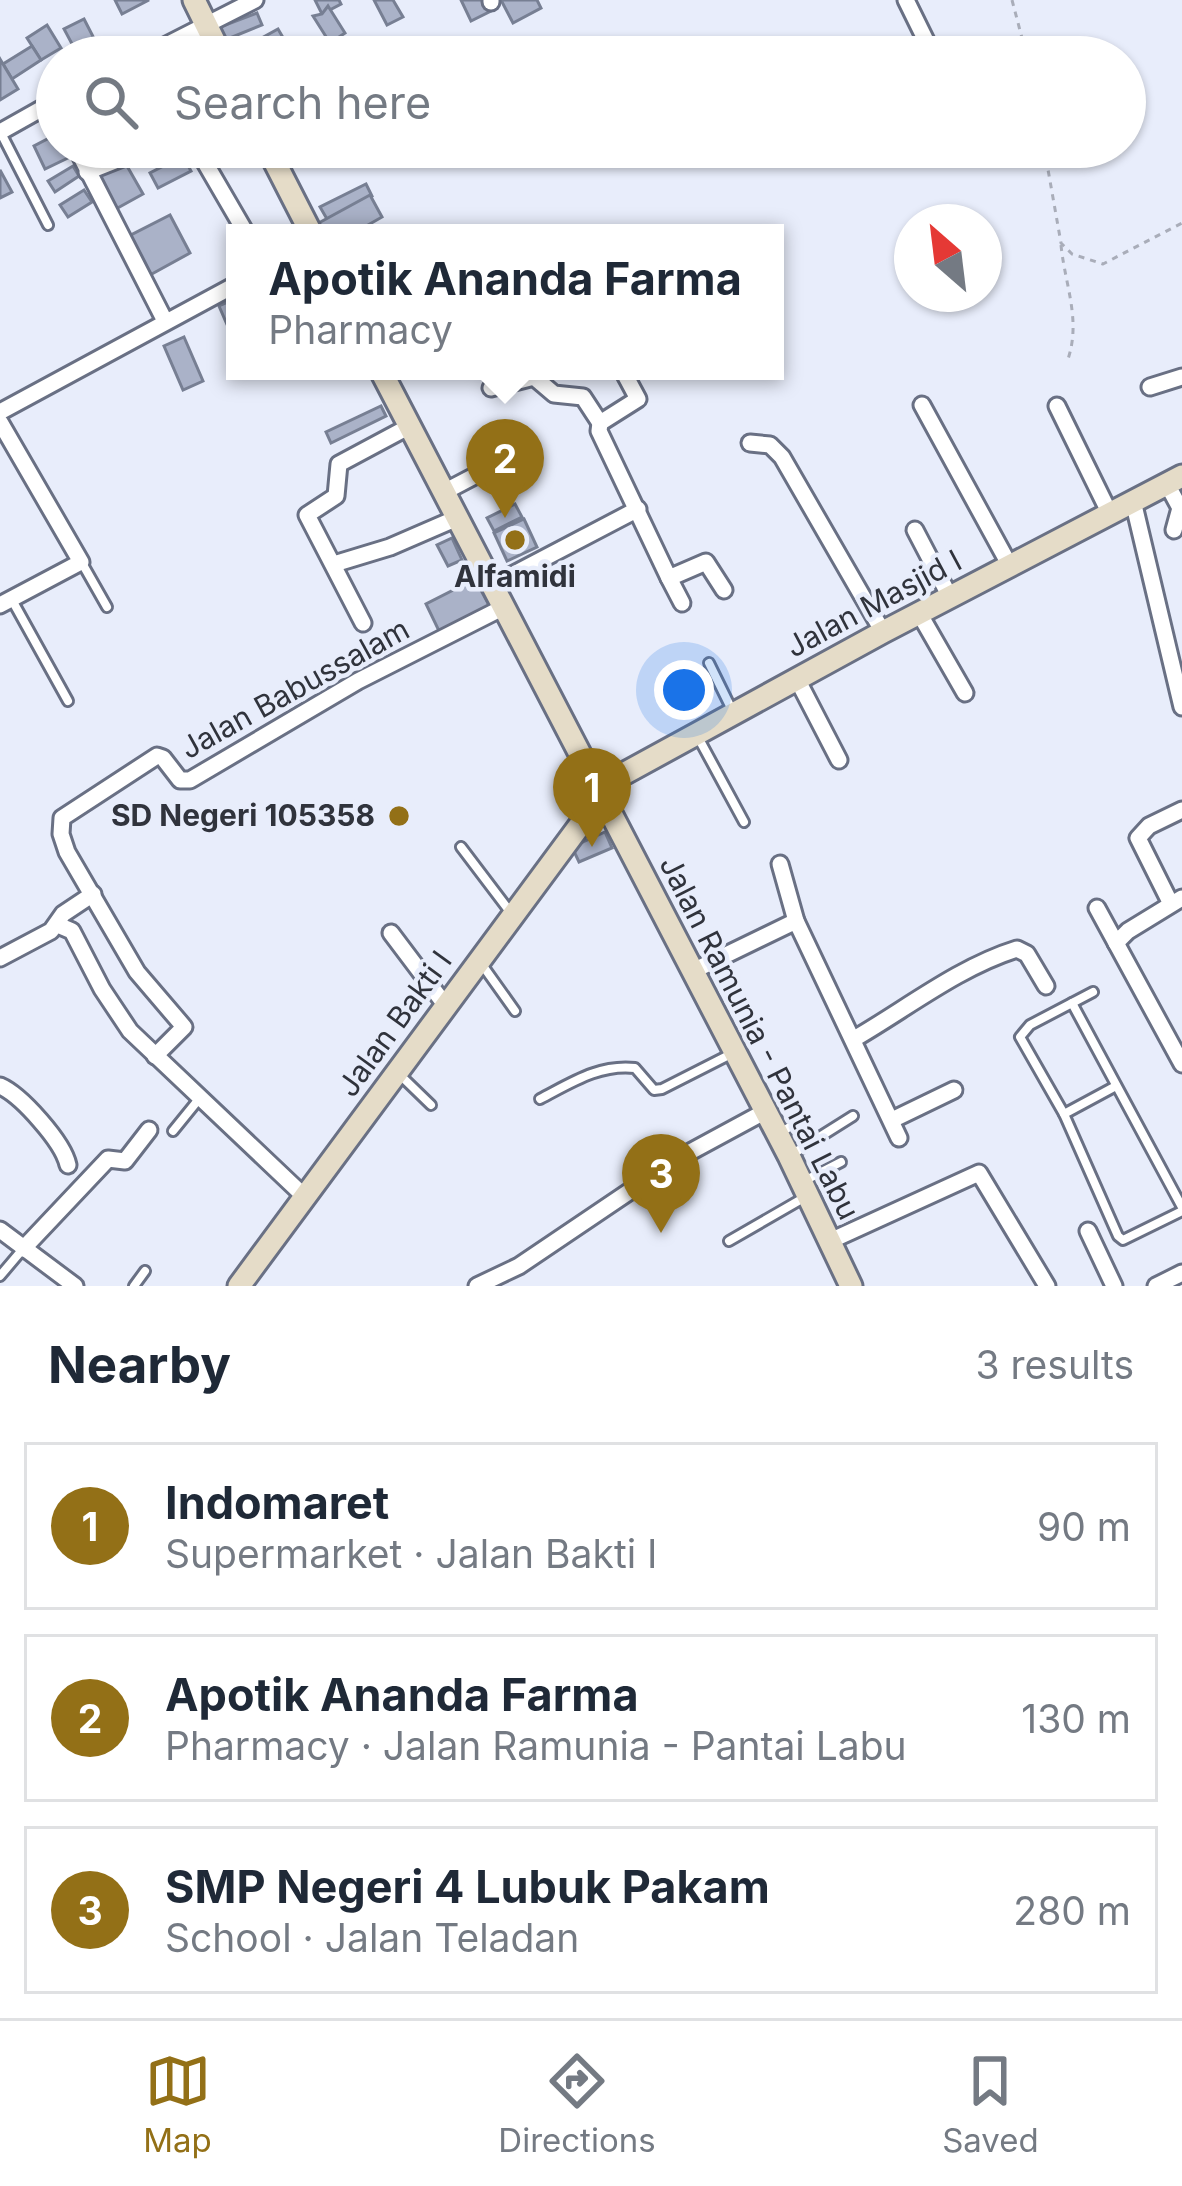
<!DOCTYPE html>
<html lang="en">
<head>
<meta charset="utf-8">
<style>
	:root { --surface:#fff; --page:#f6f6f7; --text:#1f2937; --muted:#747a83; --line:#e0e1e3; --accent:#937017 }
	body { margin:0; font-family:Inter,sans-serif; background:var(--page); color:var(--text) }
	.compass { position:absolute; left:894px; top:204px; width:108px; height:108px; border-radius:50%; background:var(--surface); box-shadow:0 3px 9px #0004; rotate:332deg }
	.you { position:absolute; left:684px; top:690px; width:42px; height:42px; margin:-30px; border:9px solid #fff; border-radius:50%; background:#1a73e8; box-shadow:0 0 0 18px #1a73e833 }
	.badge { display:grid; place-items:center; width:78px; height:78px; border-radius:50%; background:var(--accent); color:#fff; font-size:39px; font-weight:700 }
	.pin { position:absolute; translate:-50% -99px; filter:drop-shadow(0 3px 6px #0008) }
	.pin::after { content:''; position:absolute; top:63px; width:42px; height:36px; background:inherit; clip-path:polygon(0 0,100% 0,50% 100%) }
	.popup { position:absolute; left:226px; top:224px; width:558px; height:156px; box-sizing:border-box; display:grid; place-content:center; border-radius:0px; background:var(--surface); filter:drop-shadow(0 3px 9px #0005); font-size:39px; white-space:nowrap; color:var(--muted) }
	.popup b { font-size:45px; color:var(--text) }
	.popup::after { content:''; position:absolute; left:50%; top:100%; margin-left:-24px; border:24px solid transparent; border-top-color:var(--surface) }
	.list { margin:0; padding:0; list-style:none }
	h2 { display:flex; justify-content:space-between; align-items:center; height:156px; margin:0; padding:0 48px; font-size:51px }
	h2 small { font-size:39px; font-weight:400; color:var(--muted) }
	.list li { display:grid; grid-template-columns:78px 1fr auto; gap:36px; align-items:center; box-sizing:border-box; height:168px; margin:0 24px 24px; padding:0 24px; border:3px solid var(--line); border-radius:0px }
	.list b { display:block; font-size:45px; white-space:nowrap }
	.list p { margin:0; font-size:39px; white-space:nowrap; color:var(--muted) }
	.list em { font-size:39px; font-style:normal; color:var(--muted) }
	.icon { flex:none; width:66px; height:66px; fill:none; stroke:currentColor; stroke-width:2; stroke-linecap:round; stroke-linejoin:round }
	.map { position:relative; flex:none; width:1182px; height:1286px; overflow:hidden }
	.search { position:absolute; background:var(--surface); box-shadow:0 3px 9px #0004; left:36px; right:36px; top:36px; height:132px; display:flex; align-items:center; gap:30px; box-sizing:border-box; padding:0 42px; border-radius:66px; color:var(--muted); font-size:45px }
	.sheet { height:732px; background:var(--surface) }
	nav { display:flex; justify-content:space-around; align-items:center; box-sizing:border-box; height:168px; border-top:3px solid var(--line); background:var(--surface); font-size:33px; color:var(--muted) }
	nav a { display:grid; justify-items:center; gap:6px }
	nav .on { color:var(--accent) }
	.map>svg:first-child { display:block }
</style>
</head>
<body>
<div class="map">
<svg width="1182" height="1286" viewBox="0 0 1182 1286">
	<rect width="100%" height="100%" fill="#e8edfb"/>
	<g fill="#aab2c8" stroke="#777f93" stroke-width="3">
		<path d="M115 0H149L122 14Z"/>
		<path d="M315 0H339L341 4 322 14Z"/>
		<path d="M374 0H393L403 17 387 25Z"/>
		<path d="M461 0H489L493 10 471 21Z"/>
		<path d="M501 0H537L541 8 513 23Z"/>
		<path d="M328 6 345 33 330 43 313 16 322 14Z"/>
		<path d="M257 13 262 25 225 40 220 27Z"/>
		<path d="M84 19 101 52 91 57H79L64 29Z"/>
		<path d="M47 25 61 48 41 60 27 38Z"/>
		<path d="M278 29 292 53 258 57 251 44Z"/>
		<path d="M32 46 41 60 12 79 3 64Z"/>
		<path d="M0 59 18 89 0 100Z"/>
		<path d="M57 134V147H71L74 155 45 169 34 146Z"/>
		<path d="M183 156 191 171 158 188 150 173Z"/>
		<path d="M123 159 143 194 114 210 94 175Z"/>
		<path d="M73 166 79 176 55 192 48 181Z"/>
		<path d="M0 170 12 192 0 198Z"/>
		<path d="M366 184 372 196 327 219 320 207Z"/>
		<path d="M84 190 92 202 68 217 60 205Z"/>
		<path d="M370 195 382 217 354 233H320L315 225Z"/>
		<path d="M170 215 190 253 150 275 129 236Z"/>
		<path d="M235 299V343L219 306Z"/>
		<path d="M184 337 203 381 183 390 164 346Z"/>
		<path d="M381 406 386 416 331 443 326 432Z"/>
		<path d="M515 504 522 517 494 531 487 518Z"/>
		<path d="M524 519 537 547 507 561 494 533Z"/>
		<path d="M452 538 462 560 448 566 437 545Z"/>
		<path d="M475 579 490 607 440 633 426 604Z"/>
		<path d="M605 832 612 848 579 862 572 847Z"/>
	</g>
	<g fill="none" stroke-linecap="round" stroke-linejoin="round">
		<g stroke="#697084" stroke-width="14">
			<g id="lane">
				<path d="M1 133 48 225"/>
				<path d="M82 563 107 607"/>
				<path d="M12 600 68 701"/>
				<path d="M709 663 733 712"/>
				<path d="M699 739 744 822"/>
				<path d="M461 847 511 913"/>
				<path d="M483 966 515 1011"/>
				<path d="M1072 1003 1182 1207"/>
				<path d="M398 1073 431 1105"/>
				<path d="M1116 1086 1064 1114 1118 1236 1123 1240 1182 1211"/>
				<path d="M540 1099C571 1083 599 1064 635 1068L654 1090 662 1089 731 1054"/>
				<path d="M1064 1114 1020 1037 1030 1025 1093 992"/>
				<path d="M173 1131 199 1099"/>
				<path d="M779 1134 800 1120"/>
				<path d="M791 1155 853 1116"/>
				<path d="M804 1181 841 1162"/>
				<path d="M729 1241 807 1196"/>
				<path d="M0 1276 22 1250"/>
				<path d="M134 1286 145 1271"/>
			</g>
		</g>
		<g stroke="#697084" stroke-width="21">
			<g id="street">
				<path d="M491 0V2"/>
				<path d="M906 0 934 57"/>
				<path d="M143 57 255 0"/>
				<path d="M0 132 57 100"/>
				<path d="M76 147 165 321"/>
				<path d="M196 147 246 233"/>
				<path d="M87 172 150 147"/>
				<path d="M623 371 638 399 600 423 599 431 669 578 706 562 724 590"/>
				<path d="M1150 387 1182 377"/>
				<path d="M491 388 534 377 554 394 583 397 600 423"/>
				<path d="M922 405 1010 566"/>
				<path d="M1057 406 1110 514"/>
				<path d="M0 412 235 285"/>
				<path d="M0 422 81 562 0 605"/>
				<path d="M750 443 770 445 782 457 883 632"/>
				<path d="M1167 484 1180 508 1174 530"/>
				<path d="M444 492 524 450"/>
				<path d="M1133 501 1182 707"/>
				<path d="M915 530 950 597"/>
				<path d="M334 564 390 547 457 518"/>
				<path d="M669 578 682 603"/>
				<path d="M493 585 638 509"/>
				<path d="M919 613 965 693"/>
				<path d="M363 623 307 515 336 496 339 464 410 426"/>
				<path d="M797 679 839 760"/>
				<path d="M780 864 796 921"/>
				<path d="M1171 904 1138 838 1149 826 1182 810"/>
				<path d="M1097 908 1182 1064"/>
				<path d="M58 925 72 931 102 989 130 1031 305 1197"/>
				<path d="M391 933 446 1006"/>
				<path d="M1116 943 1128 931 1182 898"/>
				<path d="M0 958 51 931 63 914 93 894"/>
				<path d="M693 971 796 921 899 1138"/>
				<path d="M854 1039C906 1009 959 967 1017 949L1027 954 1046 986"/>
				<path d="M155 1056 184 1027 137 972 67 852 61 834 62 818 157 756 163 758 180 780H190L358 681 504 607"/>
				<path d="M0 1086C21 1095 63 1142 68 1165"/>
				<path d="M892 1120 954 1090"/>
				<path d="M0 1230 75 1286"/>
				<path d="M1088 1231 1114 1286"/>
				<path d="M830 1241 979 1173 1047 1286"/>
				<path d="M23 1249 108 1159 125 1161 149 1130"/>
				<path d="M477 1286 519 1266 679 1158 764 1112"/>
				<path d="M1156 1286 1182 1273"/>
			</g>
		</g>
		<g stroke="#697084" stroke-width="27">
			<g id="secondary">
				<path d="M194 0 222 57"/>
				<path d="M267 147 311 233"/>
				<path d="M381 371 789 1156 851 1286"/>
				<path d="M596 789 883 632 1182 476"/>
				<path d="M239 1286 600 798"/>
			</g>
		</g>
		<g stroke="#a9adb9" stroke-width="3" stroke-dasharray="6 6" stroke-linecap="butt">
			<path d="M1012 0 1027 57"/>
			<path d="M1044 147 1061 243 1072 254 1103 264 1182 223"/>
			<path d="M1061 245C1065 286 1082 321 1067 362"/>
		</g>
		<use href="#lane" stroke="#fff" stroke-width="8"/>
		<use href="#street" stroke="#fff" stroke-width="15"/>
		<use href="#secondary" stroke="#e5dcc8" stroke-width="21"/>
	</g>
	<g fill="#937017" stroke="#e8edfb" stroke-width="4.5">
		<circle cx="515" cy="540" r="12"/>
		<circle cx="399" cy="816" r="12"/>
	</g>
	<g text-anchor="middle" stroke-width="9" stroke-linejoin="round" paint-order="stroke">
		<g font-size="30" font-weight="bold" fill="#30333c" stroke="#e8edfb">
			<text x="515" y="587">Alfamidi</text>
			<text x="375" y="826" text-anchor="end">SD Negeri 105358</text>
		</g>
		<g font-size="30" fill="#30333c" stroke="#e8edfb">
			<text transform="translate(874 604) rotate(-28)" y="10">Jalan Masjid I</text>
			<text transform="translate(295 689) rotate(-29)" y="10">Jalan Babussalam</text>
			<text transform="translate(395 1024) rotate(-54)" y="10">Jalan Bakti I</text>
			<text transform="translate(759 1038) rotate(63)" y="10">Jalan Ramunia - Pantai Labu</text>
		</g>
	</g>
</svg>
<svg class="compass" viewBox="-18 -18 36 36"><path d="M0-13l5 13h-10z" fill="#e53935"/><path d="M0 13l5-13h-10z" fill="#747a83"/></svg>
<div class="you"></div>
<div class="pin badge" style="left:592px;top:847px">1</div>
<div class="pin badge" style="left:505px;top:518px">2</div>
<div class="popup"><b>Apotik Ananda Farma</b>Pharmacy</div>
<div class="pin badge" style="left:661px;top:1233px">3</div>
<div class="search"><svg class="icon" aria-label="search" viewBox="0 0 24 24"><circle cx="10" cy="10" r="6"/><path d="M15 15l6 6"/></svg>Search here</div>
</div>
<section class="sheet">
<h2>Nearby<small>3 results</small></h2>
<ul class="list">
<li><span class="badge">1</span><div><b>Indomaret</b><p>Supermarket · Jalan Bakti I</p></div><em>90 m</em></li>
<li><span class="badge">2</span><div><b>Apotik Ananda Farma</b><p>Pharmacy · Jalan Ramunia - Pantai Labu</p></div><em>130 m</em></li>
<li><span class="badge">3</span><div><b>SMP Negeri 4 Lubuk Pakam</b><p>School · Jalan Teladan</p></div><em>280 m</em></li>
</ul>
</section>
<nav>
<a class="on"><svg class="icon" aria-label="map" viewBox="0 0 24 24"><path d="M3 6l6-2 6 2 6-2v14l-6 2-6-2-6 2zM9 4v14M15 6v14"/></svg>Map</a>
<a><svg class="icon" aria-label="directions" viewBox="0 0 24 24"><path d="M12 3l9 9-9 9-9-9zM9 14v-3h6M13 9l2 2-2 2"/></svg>Directions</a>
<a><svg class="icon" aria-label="saved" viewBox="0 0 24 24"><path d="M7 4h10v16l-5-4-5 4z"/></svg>Saved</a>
</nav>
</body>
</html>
